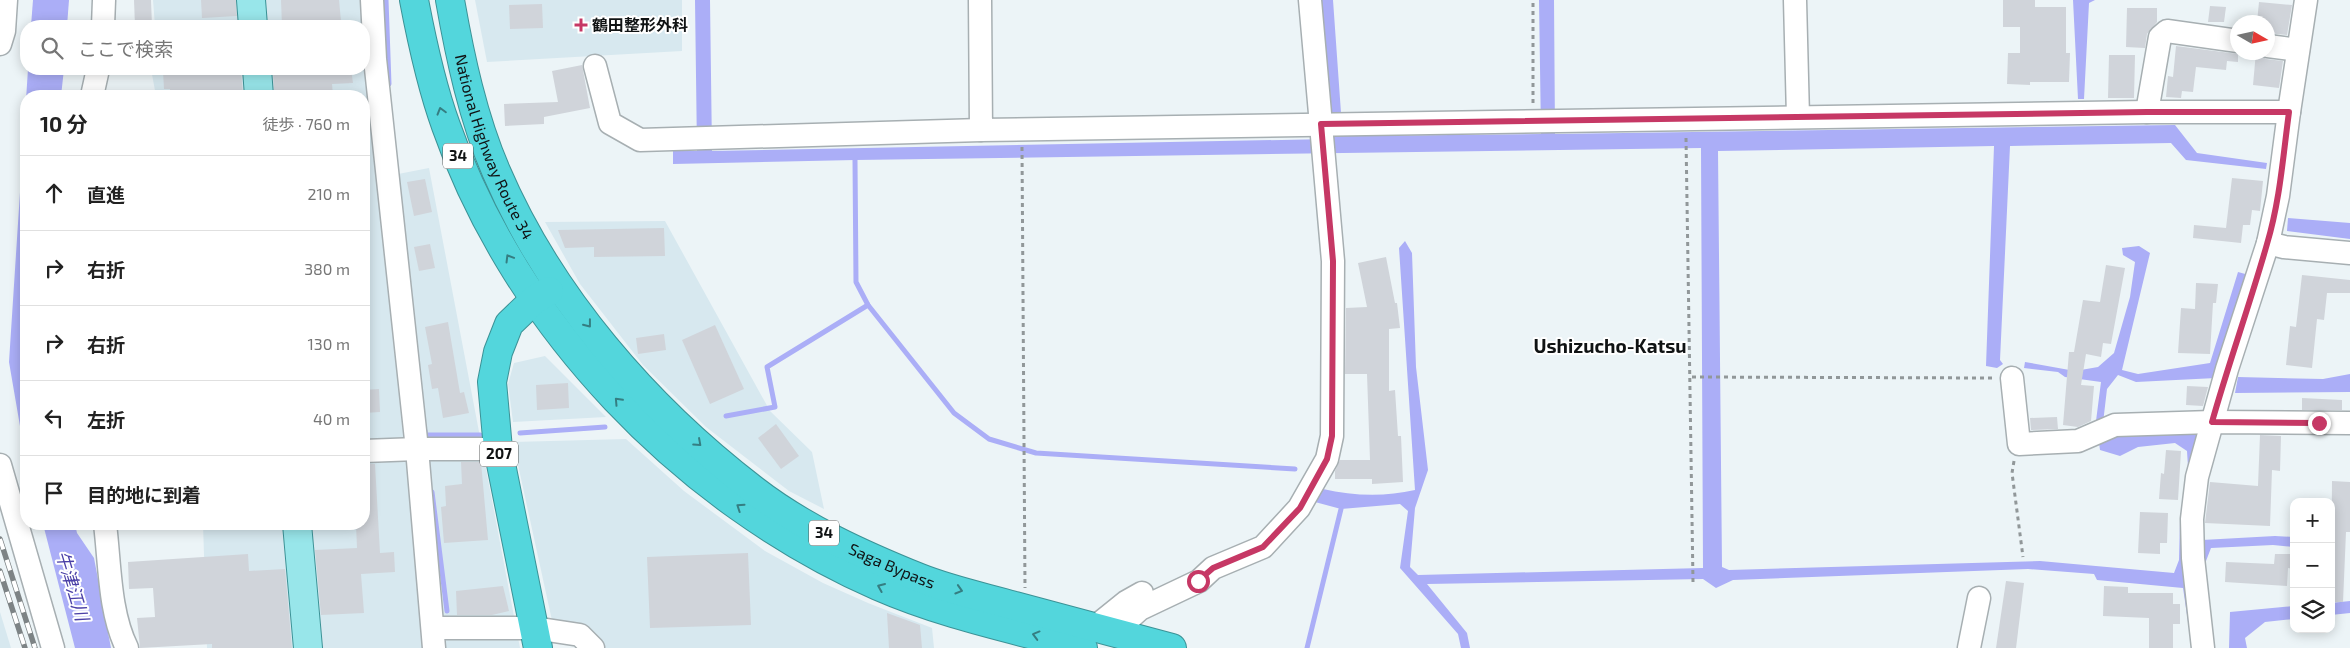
<!DOCTYPE html>
<html lang="ja">
<head>
<meta charset="utf-8">
<style>
	:root { --surface:#fff; --page:#f6f6f6; --text:#222; --muted:#767676; --line:#e0e0e0 }
	body { margin:0; font-family:"Exo 2","Noto Sans JP",sans-serif; background:var(--page); color:var(--text) }
	.controls { position:absolute; right:15px; bottom:15px; display:grid; overflow:hidden; border-radius:10px; box-shadow:0 2px 12px #0003 }
	.controls button { width:45px; height:45px; display:grid; place-items:center; padding:0; border:0; border-bottom:1px solid var(--line); background:var(--surface); color:var(--text); font:25px sans-serif }
	.compass { position:absolute; left:2230px; top:15px; width:45px; height:45px; border-radius:50%; background:var(--surface); box-shadow:0 2px 12px #0003; rotate:99deg }
	.stop { position:absolute; width:15px; height:15px; margin:-11px; border:4px solid #c63865; border-radius:50%; background:#fff }
	.stop.end { background:#c63865; border-color:#fff; box-shadow:0 1px 5px #0008 }
	.list { margin:0; padding:0; list-style:none }
	h2 { display:flex; justify-content:space-between; align-items:center; height:65px; margin:0; padding:0 20px; font-size:21px }
	h2 small { font-size:16px; font-weight:400; color:var(--muted) }
	.list li { display:grid; grid-template-columns:32px 1fr auto; gap:15px; align-items:center; box-sizing:border-box; height:75px; padding:0 20px; border-top:1px solid var(--line) }
	.list b { display:block; font-size:19px; white-space:nowrap }
	.list em { font-size:16px; font-style:normal; color:var(--muted) }
	.icon { flex:none; width:28px; height:28px; fill:none; stroke:currentColor; stroke-width:2; stroke-linecap:round; stroke-linejoin:round }
	.map { position:relative; flex:none; width:2350px; height:648px; overflow:hidden }
	.search { position:absolute; background:var(--surface); box-shadow:0 2px 12px #0003; left:20px; top:20px; width:350px; height:55px; display:flex; align-items:center; gap:12px; box-sizing:border-box; padding:0 18px; border-radius:20px; color:var(--muted); font-size:19px }
	.panel { position:absolute; background:var(--surface); box-shadow:0 2px 12px #0003; left:20px; top:90px; width:350px; height:440px; border-radius:20px }
	.map>svg:first-child { display:block }
</style>
</head>
<body>
<div class="map">
<svg width="2350" height="648" viewBox="0 0 2350 648">
	<rect width="100%" height="100%" fill="#ecf4f7"/>
	<g fill="#d7e8ef">
		<path d="M153 0H378L393 175 429 168 520 648H207L203 524H364V96H156L151 69H364V26H155Z"/>
		<path d="M475 0H682V51L487 62Z"/>
		<path d="M665 221 770 411 812 452 824 509 789 491 706 427 643 365 580 284 545 222Z"/>
		<path d="M545 356 606 417 513 422 508 384 514 363Z"/>
		<path d="M626 439 684 491 765 551 823 583 868 603 932 628 934 648H598L553 625 513 442Z"/>
		<path d="M0 612 11 648H0Z"/>
	</g>
	<g fill="#abaef7">
		<path d="M33 0H69L67 26H31Z"/>
		<path d="M695 0H710L712 151 1329 139 1333 133 1320 0H1333L1342 127 1350 136 1541 134 1539 0H1554L1555 134 2175 125 2197 153 2267 163 2266 169 2186 160 2171 143 2010 146 2000 360 2003 364 1997 368 1986 366 1994 146 1718 151 1722 567 1729 570 2040 561 2174 573 2179 560 2180 520 2184 519 2190 635 2183 588 2097 580 2094 574 2028 569 1733 580 1716 588 1703 579 1427 584 1467 633 1470 648H1461L1458 634 1400 568 1408 511 1400 504 1341 509 1315 502 1323 489C1353 496 1385 497 1415 490L1399 248 1405 241 1412 253 1416 367 1428 470 1415 508 1410 567 1418 575 1703 568 1701 148 855 160 673 164V151H697Z"/>
		<path d="M2073 0H2095L2089 3 2084 99H2078Z"/>
		<path d="M28 69H64L61 96H26V461L9 362Z"/>
		<path d="M2288 218 2350 223V239L2287 231Z"/>
		<path d="M2139 246 2150 253 2122 370 2138 374 2210 363 2238 272 2249 275 2216 378 2136 382 2118 375 2107 389 2103 423 2120 432 2195 433 2200 436 2192 470 2188 467 2187 451 2175 443 2138 447 2120 456 2100 450 2096 421 2101 382 2065 377 2058 372 2024 368 2025 362 2075 371 2098 367 2114 353 2130 297 2135 262 2123 255 2122 248Z"/>
		<path d="M2350 374V392L2235 393 2238 377 2323 379Z"/>
		<path d="M43 524H75L77 533 94 558 111 648H75Z"/>
		<path d="M2275 536 2294 537V547L2273 545 2211 548 2206 561H2203L2202 540Z"/>
		<path d="M2350 601V613L2331 615V603Z"/>
		<path d="M2294 606V619L2265 622 2245 638 2247 648H2229L2230 612Z"/>
	</g>
	<g fill="none" stroke-linecap="round" stroke-linejoin="round">
		<g stroke="#abaef7" stroke-width="5">
			<path d="M386 0 389 84"/>
			<path d="M855 160 856 282 868 305 954 413 989 439 1036 453 1295 469"/>
			<path d="M726 416 775 407 767 367 868 305"/>
			<path d="M425 431V435H480"/>
			<path d="M520 433 605 427"/>
			<path d="M432 492 447 611"/>
			<path d="M1307 648 1341 509"/>
		</g>
	</g>
	<g fill="#d0d4da">
		<path d="M134 0H151L152 26H135Z"/>
		<path d="M201 0H236L237 16 202 18Z"/>
		<path d="M281 0H339L341 21 303 26H282Z"/>
		<path d="M2003 0H2035V7H2066V53H2070L2069 82H2030V85L2007 84 2008 53H2020V27H2003Z"/>
		<path d="M2259 2 2292 5 2287 35 2268 33V22H2257Z"/>
		<path d="M542 4 543 28 510 29 509 5Z"/>
		<path d="M2210 6 2226 7 2224 22H2208Z"/>
		<path d="M2127 8H2157V22L2147 34 2145 48 2126 47Z"/>
		<path d="M2176 46 2238 54V62L2227 61 2226 70 2196 67 2193 92 2182 91 2181 98 2166 97 2168 76 2173 77Z"/>
		<path d="M2256 52 2266 59 2283 61 2279 88 2253 85Z"/>
		<path d="M2109 55H2135L2134 98H2108Z"/>
		<path d="M582 65 590 108 544 117V124L505 126 504 104 558 102 552 71Z"/>
		<path d="M273 69H351L353 83 332 84 333 96H274Z"/>
		<path d="M182 70V74L241 70 243 96H170V89H164L163 71Z"/>
		<path d="M2232 178 2263 181 2260 211 2252 210 2250 225H2243L2241 243 2193 238 2194 225 2226 228Z"/>
		<path d="M425 179 432 212 414 216 407 182Z"/>
		<path d="M664 228 665 256 594 257V247L565 248 558 230Z"/>
		<path d="M430 244 435 268 419 271 414 247Z"/>
		<path d="M1386 257 1395 303H1397L1400 328 1389 329V391L1395 390 1398 436H1401L1403 482 1372 484V479H1335V471L1340 460H1370L1367 374H1345L1346 308 1367 307 1358 263Z"/>
		<path d="M2106 265 2125 268 2111 344 2103 343 2101 357 2086 354 2081 385 2094 386 2091 421 2078 427 2063 425 2069 352H2074L2083 300 2100 302Z"/>
		<path d="M2302 275 2350 280V293H2327L2324 320 2317 319 2312 368 2286 365 2290 326 2296 327Z"/>
		<path d="M2196 283 2218 284 2216 303H2213L2210 354 2178 353 2181 308 2195 309Z"/>
		<path d="M448 322 460 393 464 392 469 413 443 418 438 388 432 389 428 365 432 364 425 327Z"/>
		<path d="M715 325 744 389 710 404 682 340Z"/>
		<path d="M664 334 666 350 638 354 636 338Z"/>
		<path d="M568 383 569 408 537 410 536 385Z"/>
		<path d="M2187 386 2208 387 2203 406 2186 405Z"/>
		<path d="M379 389 380 412 364 413V390Z"/>
		<path d="M2302 398 2342 400V410H2302Z"/>
		<path d="M2057 417 2058 429 2031 430 2030 418Z"/>
		<path d="M776 424 799 456 781 469 758 438Z"/>
		<path d="M2260 435 2281 436 2280 471 2272 470 2270 526 2205 523 2210 482 2258 486Z"/>
		<path d="M2166 450 2181 451 2178 500 2159 499 2161 473 2164 474Z"/>
		<path d="M461 462H481L488 540 444 543 441 507 446 506 445 486 462 484Z"/>
		<path d="M364 464H375L380 553 394 552 395 572 361 574 364 613 321 615 315 550 357 548 356 524H364Z"/>
		<path d="M2332 481 2350 482V532H2346L2343 602H2331Z"/>
		<path d="M2140 512 2168 513 2167 543H2160V554L2138 553Z"/>
		<path d="M748 553 751 625 650 628 647 557Z"/>
		<path d="M248 554 249 571 285 569 292 648H212V644L140 648 137 618 155 617 153 588 129 589 128 562Z"/>
		<path d="M2275 554H2294V569L2288 568 2287 586 2225 582 2226 562 2274 564Z"/>
		<path d="M2006 581 2024 583 2016 648H1996Z"/>
		<path d="M503 586 509 611 492 615H457L456 591Z"/>
		<path d="M2104 586 2128 587V593H2173V604H2180V624H2173V648H2149V618L2103 616Z"/>
		<path d="M887 613 920 625 922 648H889Z"/>
	</g>
	<g fill="none" stroke-linecap="round" stroke-linejoin="round">
		<g stroke="#a7afb2" stroke-width="25">
			<g id="minor">
				<path d="M372 0 375 59 417 449 434 648"/>
				<path d="M980 0 981 130 2147 112H2289L2278 196 2268 243 2284 247 2350 253"/>
				<path d="M1795 0 1798 117"/>
				<path d="M103 26 104 0"/>
				<path d="M0 44 4 31 6 0"/>
				<path d="M2268 46 2298 50"/>
				<path d="M595 66 610 123 640 140 981 130"/>
				<path d="M92 96 98 69"/>
				<path d="M2147 112 2160 37 2167 31 2238 41"/>
				<path d="M2289 112 2306 0"/>
				<path d="M2012 378 2019 444 2078 441 2115 425 2212 422 2350 423"/>
				<path d="M364 451 417 449H498"/>
				<path d="M0 465 53 648"/>
				<path d="M105 524C110 564 109 612 127 648"/>
				<path d="M1130 618 1140 609 1199 581 1213 568 1263 547 1299 508 1327 459 1332 436 1333 261 1310 0"/>
				<path d="M1095 627 1126 602 1142 593"/>
				<path d="M433 628H534L580 635 593 648"/>
				<path d="M1969 648 1979 598"/>
				<path d="M2203 648 2193 558 2192 519 2197 477 2227 369 2268 243"/>
			</g>
		</g>
		<g stroke="#3c9296" stroke-width="30">
			<g id="major">
				<path d="M251 0 253 26"/>
				<path d="M257 69 259 96"/>
				<path d="M297 524 308 648"/>
			</g>
		</g>
		<g stroke="#3c9296" stroke-width="30">
			<g id="highway">
				<path d="M414 0C422 42 431 85 446 126 516 326 684 501 878 586 944 615 1014 629 1083 648"/>
				<path id="s1" d="M450 0C460 57 473 118 496 171 550 297 646 407 754 490 803 528 863 555 920 578 950 590 983 597 1015 606 1067 620 1120 634 1172 648"/>
				<path d="M538 648 498 449 492 382 498 352 509 324 534 300 549 291"/>
			</g>
		</g>
		<g stroke="#919799" stroke-width="3" stroke-dasharray="4 4" stroke-linecap="butt">
			<path d="M1533 103V0"/>
			<path d="M1686 138 1693 582"/>
			<path d="M1022 147 1025 588"/>
			<path d="M1692 377 1993 378"/>
			<path d="M2014 461 2012 473 2023 557"/>
		</g>
		<use href="#minor" stroke="#fff" stroke-width="22"/>
		<use href="#major" stroke="#98e6ea" stroke-width="28"/>
		<use href="#highway" stroke="#53d6dc" stroke-width="28"/>
		<g stroke="#7d8385" stroke-width="5.5">
			<g id="rail">
				<path d="M0 539 35 648"/>
				<path d="M0 571 25 648"/>
			</g>
		</g>
		<use href="#rail" stroke="#fff" stroke-width="4" stroke-dasharray="11" stroke-linecap="butt"/>
	</g>
	<defs><path id="oneway-chevron" d="M-2-3.5L2.5 0L-2 3.5" fill="none" stroke-width="1.6" stroke-linecap="round" stroke-linejoin="round" transform="scale(1.25)"/></defs>
	<g stroke="#357e82">
		<use href="#oneway-chevron" transform="translate(441 111) rotate(-106)"/>
		<use href="#oneway-chevron" transform="translate(509 258) rotate(-121)"/>
		<use href="#oneway-chevron" transform="translate(588 324) rotate(52)"/>
		<use href="#oneway-chevron" transform="translate(618 401) rotate(-133)"/>
		<use href="#oneway-chevron" transform="translate(698 443) rotate(42)"/>
		<use href="#oneway-chevron" transform="translate(740 507) rotate(-146)"/>
		<use href="#oneway-chevron" transform="translate(881 587) rotate(-157)"/>
		<use href="#oneway-chevron" transform="translate(959 590) rotate(17)"/>
		<use href="#oneway-chevron" transform="translate(1036 635) rotate(-165)"/>
	</g>
	<g fill="none" stroke-linecap="round" stroke-linejoin="round">
		<path stroke="#c63865" stroke-width="6" d="M1198 581 1213 568 1263 547 1300 508 1327 459 1332 436 1333 261 1321 124 2147 112H2289C2283 156 2280 201 2267 244 2250 304 2229 362 2212 422L2319 423"/>
	</g>
	<path fill="#c63865" stroke="#fff" stroke-width="2" d="M578.5 17.5h5v5h5v5h-5v5h-5v-5h-5v-5h5z"/>
	<g text-anchor="middle" stroke-width="4" stroke-linejoin="round" paint-order="stroke">
		<g fill="#fff" stroke="#585a5a" stroke-width="1">
			<rect x="443" y="143.5" width="30" height="25" rx="4"/>
			<rect x="480" y="441.5" width="38" height="25" rx="4"/>
			<rect x="809" y="520.5" width="30" height="25" rx="4"/>
		</g>
		<g font-size="15" font-weight="bold" fill="#101314">
			<text x="458" y="161">34</text>
			<text x="499" y="459">207</text>
			<text x="824" y="538">34</text>
		</g>
		<g font-size="16" font-weight="bold" fill="#101314" stroke="#fff" text-anchor="start">
			<text x="592" y="31">鶴田整形外科</text>
		</g>
		<g font-size="16" fill="#101314" stroke="#fff">
			<text dy="6" stroke="none"><textPath href="#s1" startOffset="154">National Highway Route 34</textPath></text>
			<text dy="6" stroke="none"><textPath href="#s1" startOffset="750">Saga Bypass</textPath></text>
		</g>
		<g font-size="18" font-style="italic" fill="#4b40a7" stroke="#fff">
			<text transform="translate(72 586) rotate(73)" y="6">牛津江川</text>
		</g>
		<g font-size="19" font-weight="bold" fill="#101314" stroke="#fff">
			<text x="1610" y="353">Ushizucho-Katsu</text>
		</g>
	</g>
</svg>
<div class="controls">
<button>+</button>
<button>−</button>
<button><svg class="icon" aria-label="layers" viewBox="0 0 24 24"><path d="M12 4l9 5-9 5-9-5zM3 14l9 5 9-5"/></svg></button>
</div>
<svg class="compass" viewBox="-18 -18 36 36"><path d="M0-13l5 13h-10z" fill="#e53935"/><path d="M0 13l5-13h-10z" fill="#767676"/></svg>
<div class="stop" style="left:1198px;top:581px"></div>
<div class="stop end" style="left:2319px;top:423px"></div>
<div class="search"><svg class="icon" aria-label="search" viewBox="0 0 24 24"><circle cx="10" cy="10" r="6"/><path d="M15 15l6 6"/></svg>ここで検索</div>
<section class="panel">
<h2>10 分<small>徒歩 · 760 m</small></h2>
<ul class="list">
<li><svg class="icon" aria-label="ahead" viewBox="0 0 24 24"><path d="M12 20V5M6 11l6-6 6 6"/></svg><div><b>直進</b></div><em>210 m</em></li>
<li><svg class="icon" aria-label="right" viewBox="0 0 24 24"><path d="M7 20v-9h11M14 6l5 5-5 5"/></svg><div><b>右折</b></div><em>380 m</em></li>
<li><svg class="icon" aria-label="right" viewBox="0 0 24 24"><path d="M7 20v-9h11M14 6l5 5-5 5"/></svg><div><b>右折</b></div><em>130 m</em></li>
<li><svg class="icon" aria-label="left" viewBox="0 0 24 24"><path d="M17 20v-9H6M10 6l-5 5 5 5"/></svg><div><b>左折</b></div><em>40 m</em></li>
<li><svg class="icon" aria-label="arrive" viewBox="0 0 24 24"><path d="M6 21V4h12l-3 4 3 4H6"/></svg><div><b>目的地に到着</b></div></li>
</ul>
</section>
</div>
</body>
</html>
